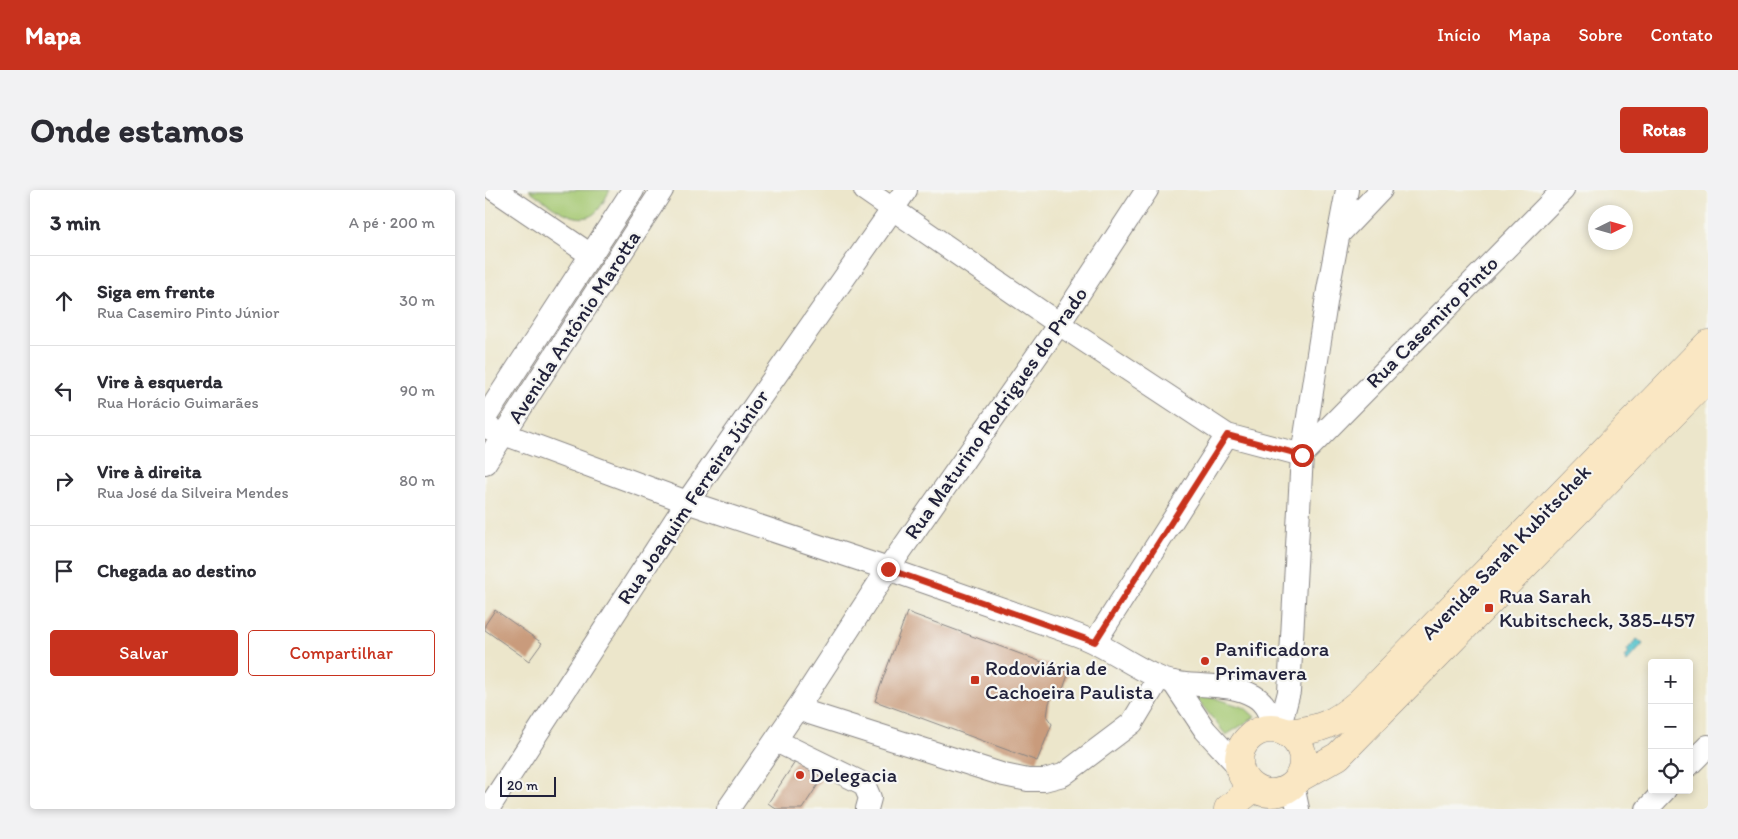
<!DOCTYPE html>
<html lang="pt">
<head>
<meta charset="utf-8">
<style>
	:root { --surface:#fff; --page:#f2f2f3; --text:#2b2b33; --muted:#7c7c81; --line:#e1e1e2; --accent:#c8321e }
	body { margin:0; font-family:Itim,sans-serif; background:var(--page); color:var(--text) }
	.controls { position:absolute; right:15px; bottom:15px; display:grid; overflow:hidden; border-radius:5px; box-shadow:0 2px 8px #0003 }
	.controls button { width:45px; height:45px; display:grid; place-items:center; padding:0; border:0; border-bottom:1px solid var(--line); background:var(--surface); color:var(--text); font:25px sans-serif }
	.compass { position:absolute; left:1103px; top:15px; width:45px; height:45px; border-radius:50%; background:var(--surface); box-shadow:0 2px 8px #0003; rotate:85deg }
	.scale { position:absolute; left:15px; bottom:12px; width:56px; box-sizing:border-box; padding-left:5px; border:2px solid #22223b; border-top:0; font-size:14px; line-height:18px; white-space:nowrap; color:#22223b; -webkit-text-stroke:4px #f6f6f2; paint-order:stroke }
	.stop { position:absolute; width:15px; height:15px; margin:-11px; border:4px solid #c8321e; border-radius:50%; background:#fff }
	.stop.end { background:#c8321e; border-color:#fff; box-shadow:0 1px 5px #0008 }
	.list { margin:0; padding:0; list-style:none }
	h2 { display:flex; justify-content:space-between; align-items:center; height:65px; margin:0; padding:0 20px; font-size:21px }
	h2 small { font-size:16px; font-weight:400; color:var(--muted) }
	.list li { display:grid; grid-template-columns:32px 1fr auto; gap:15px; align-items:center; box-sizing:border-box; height:90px; padding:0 20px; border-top:1px solid var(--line) }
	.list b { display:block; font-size:19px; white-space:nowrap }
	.list p { margin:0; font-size:16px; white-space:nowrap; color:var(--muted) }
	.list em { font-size:16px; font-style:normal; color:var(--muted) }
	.actions { display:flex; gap:10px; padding:15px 20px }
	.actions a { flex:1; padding:11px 0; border:1px solid var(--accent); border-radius:5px; text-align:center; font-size:18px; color:var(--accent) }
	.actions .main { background:var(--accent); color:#fff }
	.icon { flex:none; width:28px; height:28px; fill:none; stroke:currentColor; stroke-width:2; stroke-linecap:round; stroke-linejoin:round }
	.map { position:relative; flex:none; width:1223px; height:619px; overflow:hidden; border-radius:5px }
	header { display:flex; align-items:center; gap:30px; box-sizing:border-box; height:70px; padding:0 25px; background:var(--accent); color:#fff }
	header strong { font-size:24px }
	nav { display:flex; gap:28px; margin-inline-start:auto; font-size:18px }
	.intro { display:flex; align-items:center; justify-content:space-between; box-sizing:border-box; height:120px; padding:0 30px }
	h1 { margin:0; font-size:35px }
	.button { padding:12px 22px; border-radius:5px; background:var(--accent); color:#fff; font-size:18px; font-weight:700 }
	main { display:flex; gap:30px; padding:0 30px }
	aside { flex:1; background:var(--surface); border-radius:5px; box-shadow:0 2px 8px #0003 }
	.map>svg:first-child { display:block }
</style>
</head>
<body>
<header>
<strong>Mapa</strong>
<nav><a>Início</a><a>Mapa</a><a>Sobre</a><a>Contato</a></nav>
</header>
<div class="intro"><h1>Onde estamos</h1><a class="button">Rotas</a></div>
<main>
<aside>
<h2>3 min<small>A pé · 200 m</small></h2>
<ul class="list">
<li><svg class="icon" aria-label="ahead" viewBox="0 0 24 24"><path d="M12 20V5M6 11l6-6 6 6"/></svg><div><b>Siga em frente</b><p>Rua Casemiro Pinto Júnior</p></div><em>30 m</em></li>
<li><svg class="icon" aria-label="left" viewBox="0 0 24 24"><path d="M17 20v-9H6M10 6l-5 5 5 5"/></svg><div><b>Vire à esquerda</b><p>Rua Horácio Guimarães</p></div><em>90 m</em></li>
<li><svg class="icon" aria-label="right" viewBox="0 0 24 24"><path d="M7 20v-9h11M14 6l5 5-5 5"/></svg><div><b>Vire à direita</b><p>Rua José da Silveira Mendes</p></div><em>80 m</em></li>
<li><svg class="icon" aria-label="arrive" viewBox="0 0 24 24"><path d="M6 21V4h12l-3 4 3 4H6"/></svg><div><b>Chegada ao destino</b></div></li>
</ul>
<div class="actions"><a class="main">Salvar</a><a>Compartilhar</a></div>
</aside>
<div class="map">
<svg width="1223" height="619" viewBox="0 0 1223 619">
	<rect width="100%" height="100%" fill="#f6f6f2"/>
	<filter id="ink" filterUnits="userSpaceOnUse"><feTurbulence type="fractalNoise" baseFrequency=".02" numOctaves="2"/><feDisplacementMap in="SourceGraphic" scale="10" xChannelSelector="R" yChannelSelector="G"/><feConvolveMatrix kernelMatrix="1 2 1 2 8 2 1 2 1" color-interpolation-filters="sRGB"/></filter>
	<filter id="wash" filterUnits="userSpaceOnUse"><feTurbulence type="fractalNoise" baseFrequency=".0096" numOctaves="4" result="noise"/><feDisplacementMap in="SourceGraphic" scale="20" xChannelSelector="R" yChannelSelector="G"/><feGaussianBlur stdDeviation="1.12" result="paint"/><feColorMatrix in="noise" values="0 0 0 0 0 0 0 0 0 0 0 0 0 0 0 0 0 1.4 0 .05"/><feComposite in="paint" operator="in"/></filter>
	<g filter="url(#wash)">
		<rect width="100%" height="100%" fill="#ece6cb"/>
		<g fill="#a4c871" stroke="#637556">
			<path d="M44 0H125C121 7 116 18 110 23 92 39 59 10 44 0Z"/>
			<path d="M704 499 760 518 770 527 741 545Z"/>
		</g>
		<path fill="#58c5cd" stroke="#3d7484" d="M1152 449 1158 454 1142 472 1140 468 1144 463 1142 460Z"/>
		<g id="blocks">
			<g fill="#c99b7c">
				<path d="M10 420 57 453 44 471 0 440V435Z"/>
				<path d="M422 422 584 482 578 499 569 504 564 513 562 527 567 534 552 571 390 511Z"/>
				<path d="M314 566 340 584 317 619H291L283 613Z"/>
			</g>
		</g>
	</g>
	<g filter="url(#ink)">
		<use href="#blocks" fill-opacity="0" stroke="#878483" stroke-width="1"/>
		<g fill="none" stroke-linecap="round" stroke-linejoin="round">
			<g stroke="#878483" stroke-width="24">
				<g id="minor">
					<path d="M10 0 106 65"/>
					<path d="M380 0 574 134 742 245 817 265"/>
					<path d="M855 43 896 0"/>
					<path d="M0 228 148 0"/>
					<path d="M0 237 202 312 403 379 592 445C622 456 646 476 675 488 704 500 741 490 769 506 781 513 786 525 786 539"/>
					<path d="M817 265 1078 0"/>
					<path d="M0 273 177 0"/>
					<path d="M610 452 742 245"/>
					<path d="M688 492 720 540 754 577"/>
					<path d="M312 519 519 585 543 590H559L578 585 647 533 674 488"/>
					<path d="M794 540 804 502 817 265 843 100 862 0"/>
					<path d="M291 551 379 594 385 608 382 619"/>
					<path d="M1204 575 1223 556"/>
					<path d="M808 595 813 619"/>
					<path d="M3 619 202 312 421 0"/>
					<path d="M243 619 312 519 403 379 574 134 662 0"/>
					<path d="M1162 619 1180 600"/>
				</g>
			</g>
			<g stroke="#878483" stroke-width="29">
				<g id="secondary">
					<circle cx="786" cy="571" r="32"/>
					<path d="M802 543C835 540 849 534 874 513L1223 154"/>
					<path d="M814 588 853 566 1223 188"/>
					<path d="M743 619 768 598"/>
				</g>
			</g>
			<use href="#minor" stroke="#fff" stroke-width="22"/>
			<use href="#secondary" stroke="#fae7c3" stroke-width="28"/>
		</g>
	</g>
	<g fill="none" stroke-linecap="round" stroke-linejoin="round" filter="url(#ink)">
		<path stroke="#c8321e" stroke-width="6" d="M403 379 610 452 742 245 817 265"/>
	</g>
	<g fill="#c8321e" stroke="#f6f6f2" stroke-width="2">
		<rect x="999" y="413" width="10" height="10" rx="2.5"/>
		<circle cx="720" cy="471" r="5"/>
		<rect x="485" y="485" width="10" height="10" rx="2.5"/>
		<circle cx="315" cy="585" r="5"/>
	</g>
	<g text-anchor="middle" stroke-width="4.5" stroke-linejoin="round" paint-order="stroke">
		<g font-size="21" fill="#22223b" stroke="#f6f6f2">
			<text transform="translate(947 132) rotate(-45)" y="7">Rua Casemiro Pinto</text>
			<text transform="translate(89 137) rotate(-57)" y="7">Avenida Antônio Marotta</text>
			<text transform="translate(511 223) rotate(-55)" y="7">Rua Maturino Rodrigues do Prado</text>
			<text transform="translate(208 307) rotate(-56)" y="7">Rua Joaquim Ferreira Júnior</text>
			<text transform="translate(1021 362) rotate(-46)" y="7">Avenida Sarah Kubitschek</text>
		</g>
		<g font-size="21" fill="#22223b" stroke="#f6f6f2" text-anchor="start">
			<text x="1014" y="413">Rua Sarah<tspan x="1014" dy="24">Kubitscheck, 385-457</tspan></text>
			<text x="730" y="466">Panificadora<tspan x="730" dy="24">Primavera</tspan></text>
			<text x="500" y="485">Rodoviária de<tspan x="500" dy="24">Cachoeira Paulista</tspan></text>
			<text x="325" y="592">Delegacia</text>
		</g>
	</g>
</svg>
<div class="controls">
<button>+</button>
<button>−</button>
<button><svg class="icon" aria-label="locate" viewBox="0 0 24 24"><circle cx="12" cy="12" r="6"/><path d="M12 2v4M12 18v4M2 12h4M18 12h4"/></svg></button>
</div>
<svg class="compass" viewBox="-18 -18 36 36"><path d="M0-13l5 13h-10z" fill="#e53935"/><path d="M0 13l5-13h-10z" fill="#7c7c81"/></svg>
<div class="scale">20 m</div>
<div class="stop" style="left:817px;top:265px"></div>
<div class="stop end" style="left:403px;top:379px"></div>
</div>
</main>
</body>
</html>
